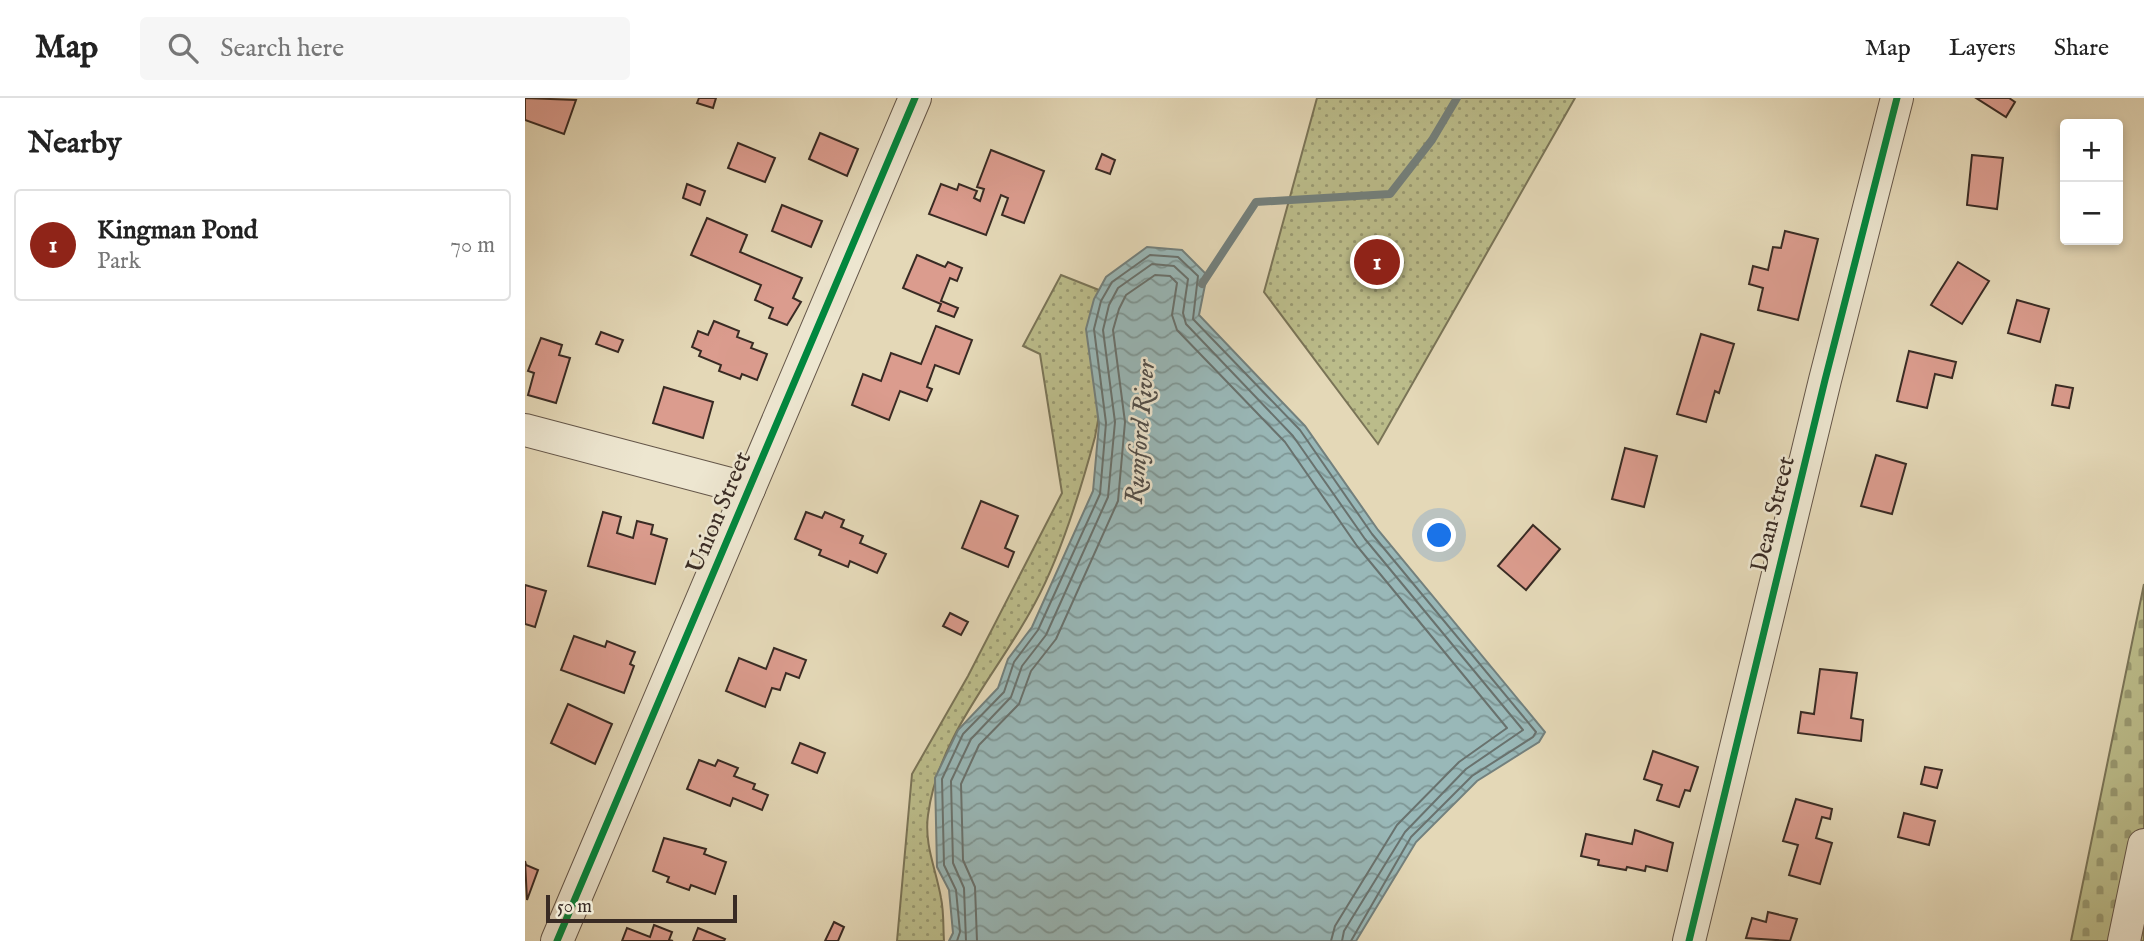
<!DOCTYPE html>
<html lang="en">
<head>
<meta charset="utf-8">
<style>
	:root { --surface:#fff; --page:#f6f6f6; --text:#222; --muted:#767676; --line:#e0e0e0; --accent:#8f2418 }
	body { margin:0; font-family:"IM FELL English",serif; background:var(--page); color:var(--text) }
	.controls { position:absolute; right:21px; top:21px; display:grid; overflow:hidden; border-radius:7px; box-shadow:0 4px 10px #0003 }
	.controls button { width:63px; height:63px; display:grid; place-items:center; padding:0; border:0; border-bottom:2px solid var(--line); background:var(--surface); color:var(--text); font:35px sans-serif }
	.scale { position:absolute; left:21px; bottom:18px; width:191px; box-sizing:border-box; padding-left:7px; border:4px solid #392b24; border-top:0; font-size:19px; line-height:24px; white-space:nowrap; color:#392b24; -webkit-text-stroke:5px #ede6d0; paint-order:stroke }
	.you { position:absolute; left:915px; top:438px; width:24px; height:24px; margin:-18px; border:5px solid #fff; border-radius:50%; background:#1a73e8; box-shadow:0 0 0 10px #1a73e833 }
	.badge { display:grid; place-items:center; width:46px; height:46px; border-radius:50%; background:var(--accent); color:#fff; font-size:23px; font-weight:700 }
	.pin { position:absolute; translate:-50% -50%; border:4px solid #fff; box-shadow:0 2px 7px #0006 }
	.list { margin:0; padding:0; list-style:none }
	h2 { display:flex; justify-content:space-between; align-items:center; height:91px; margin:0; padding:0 28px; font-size:30px }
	h2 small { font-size:23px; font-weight:400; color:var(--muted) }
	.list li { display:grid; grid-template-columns:46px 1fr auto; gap:21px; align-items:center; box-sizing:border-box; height:112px; margin:0 14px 14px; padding:0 14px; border:2px solid var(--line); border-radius:7px }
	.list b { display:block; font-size:26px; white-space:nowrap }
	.list p { margin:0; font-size:23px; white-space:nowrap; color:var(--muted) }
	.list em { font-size:23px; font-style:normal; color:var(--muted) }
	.icon { flex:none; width:38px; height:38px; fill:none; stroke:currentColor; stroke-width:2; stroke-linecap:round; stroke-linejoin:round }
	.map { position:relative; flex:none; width:1619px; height:843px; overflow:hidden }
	header { display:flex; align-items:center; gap:42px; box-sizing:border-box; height:98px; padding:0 35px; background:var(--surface); border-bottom:2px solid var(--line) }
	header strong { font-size:33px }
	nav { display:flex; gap:38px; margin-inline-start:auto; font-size:24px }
	.search { width:490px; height:63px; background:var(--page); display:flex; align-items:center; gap:18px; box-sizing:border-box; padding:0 24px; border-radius:7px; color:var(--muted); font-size:26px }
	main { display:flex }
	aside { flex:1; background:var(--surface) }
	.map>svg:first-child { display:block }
</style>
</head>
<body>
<header>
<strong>Map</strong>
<div class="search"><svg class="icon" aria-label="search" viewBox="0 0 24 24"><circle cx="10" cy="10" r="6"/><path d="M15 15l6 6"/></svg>Search here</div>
<nav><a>Map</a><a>Layers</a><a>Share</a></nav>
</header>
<main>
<aside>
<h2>Nearby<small></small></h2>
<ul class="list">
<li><span class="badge">1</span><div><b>Kingman Pond</b><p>Park</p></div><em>70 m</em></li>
</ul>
</aside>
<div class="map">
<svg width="1619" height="843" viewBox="0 0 1619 843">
	<defs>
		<pattern id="green-dots" width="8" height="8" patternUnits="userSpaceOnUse" patternTransform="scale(1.75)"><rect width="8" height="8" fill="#bbbc8a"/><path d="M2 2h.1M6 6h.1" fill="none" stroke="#999971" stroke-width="1.8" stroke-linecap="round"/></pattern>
		<pattern id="cemetery-stones" width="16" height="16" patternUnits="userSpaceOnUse" patternTransform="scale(1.75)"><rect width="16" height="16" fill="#bbbc8a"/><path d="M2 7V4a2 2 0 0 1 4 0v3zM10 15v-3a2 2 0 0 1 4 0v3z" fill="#999971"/></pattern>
		<pattern id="water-waves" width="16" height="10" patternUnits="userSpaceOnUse" patternTransform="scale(1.75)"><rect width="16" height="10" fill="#99b8b8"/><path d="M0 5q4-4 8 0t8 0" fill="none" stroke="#7e9695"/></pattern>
	</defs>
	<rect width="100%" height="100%" fill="#e4d8b7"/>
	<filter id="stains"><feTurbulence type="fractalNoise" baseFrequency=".00286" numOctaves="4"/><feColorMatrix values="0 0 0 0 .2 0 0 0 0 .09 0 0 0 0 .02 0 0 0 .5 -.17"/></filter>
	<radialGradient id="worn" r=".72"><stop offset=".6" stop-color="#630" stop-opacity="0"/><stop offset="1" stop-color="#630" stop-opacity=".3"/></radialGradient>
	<g fill="url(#green-dots)" stroke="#7a7457" stroke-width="2">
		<path d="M792 0H1050L853 346 739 194Z"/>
		<path d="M536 177 574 192V317L570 339C556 391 535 459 510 505 473 576 414 635 403 717 399 747 411 771 416 800 419 814 418 829 419 843H372L387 676 443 578 537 395 515 256 498 248Z"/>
	</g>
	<path fill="url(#cemetery-stones)" stroke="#7a7457" stroke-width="2" d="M1619 486V843H1546Z"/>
	<path fill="url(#water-waves)" stroke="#73807d" stroke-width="2" d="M622 149 657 152 682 177 674 217 780 328 853 432 1020 634 1014 644 952 683 891 744 831 843H424L428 835 424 792 412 769 410 680 433 632 473 590 483 561 507 529 568 393 574 326 561 231 569 201 581 179Z"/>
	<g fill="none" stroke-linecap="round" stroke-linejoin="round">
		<g stroke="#69726e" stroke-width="2">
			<path d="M432 843 435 834 431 792 419 767 417 681 438 636 479 594 489 564 513 532 575 396 581 325 569 231 576 203 587 184 625 157 653 159 673 178 668 221 775 332 847 436 1011 634 1008 639 947 678 886 739 826 843"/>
			<path d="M441 843 439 790 428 765 426 683 446 641 486 599 497 568 521 537 583 399 590 324 578 232 584 207 593 190 627 166 649 168 663 181 658 215 661 226 768 338 840 441 998 632 941 671 880 734 819 833 817 843"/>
			<path d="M452 843 450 789 438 762 436 686 454 647 494 606 506 573 531 541 593 403 600 324 588 232 594 211 601 197 630 177 645 178 652 185 647 217 652 232 760 344 832 448 982 630 934 664 872 727 810 828 806 843"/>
		</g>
		<path stroke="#73807d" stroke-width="8" d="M677 186 731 104 865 96 907 42 932 0"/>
	</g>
	<g fill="#db9c8e" stroke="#392b24" stroke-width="2">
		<path d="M0 0 51 2 39 36 0 22Z"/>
		<path d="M174 0H191L188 10 172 5Z"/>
		<path d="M1451 0H1484L1490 4 1481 19Z"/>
		<path d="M295 35 333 51 322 78 284 61Z"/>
		<path d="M213 45 250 60 240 84 203 70Z"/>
		<path d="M466 52 519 73 499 125 477 117 483 100 476 97 461 137 404 116 416 86 432 92 434 86 452 93 449 100 455 103 459 91 452 89Z"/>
		<path d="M577 56 590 62 585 76 571 71Z"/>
		<path d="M1447 57 1478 60 1472 111 1442 107Z"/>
		<path d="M162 86 180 93 175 107 158 100Z"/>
		<path d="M257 107 297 123 286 149 247 133Z"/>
		<path d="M182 120 222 137 215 154 277 180 268 200 276 204 262 227 244 220 248 210 230 202 236 187 166 157Z"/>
		<path d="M1260 133 1293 141 1273 222 1233 212 1238 190 1224 186 1228 168 1243 172 1248 149 1256 150Z"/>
		<path d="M392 157 420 169 423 164 437 170 432 183 425 180 416 203 433 210 429 219 413 213 416 206 378 190Z"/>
		<path d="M1433 164 1464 183 1437 226 1406 207Z"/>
		<path d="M1492 202 1524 211 1515 244 1483 235Z"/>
		<path d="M189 223 214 233 212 239 228 245 226 250 242 256 232 282 217 276 215 281 194 273 196 267 174 258 176 253 167 249 173 233 183 237Z"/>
		<path d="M411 228 447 242 434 276 410 267 402 289 407 291 402 303 375 293 364 322 327 307 338 276 356 283 366 255 396 266Z"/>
		<path d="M76 234 98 242 93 254 71 246Z"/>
		<path d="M1176 236 1209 246 1194 295 1190 293 1181 324 1152 316Z"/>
		<path d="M16 240 37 247 34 257 45 260 31 305 3 297 9 275 3 273Z"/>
		<path d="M1384 253 1431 264 1427 280 1410 276 1402 310 1372 303Z"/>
		<path d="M1531 287 1548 290 1544 310 1527 307Z"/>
		<path d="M139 289 188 304 178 340 128 325Z"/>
		<path d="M1100 350 1132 358 1119 409 1087 401Z"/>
		<path d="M1351 357 1381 366 1367 416 1336 408Z"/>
		<path d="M456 403 493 418 480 450 489 454 483 469 437 450Z"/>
		<path d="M78 414 96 419 92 435 108 440 112 423 128 427 126 436 142 441 130 486 63 468Z"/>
		<path d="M281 414 297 420 300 414 319 422 316 429 338 438 335 445 361 456 352 475 325 463 323 469 294 457 296 452 270 441Z"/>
		<path d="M1008 427 1035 451 1001 492 973 468Z"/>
		<path d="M0 487 21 493 10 529 0 526Z"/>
		<path d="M425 515 443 524 436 537 418 528Z"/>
		<path d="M49 538 80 549 82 543 110 554 105 566 109 568 99 595 36 572Z"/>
		<path d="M249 550 281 562 274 580 261 575 255 592 247 590 240 609 201 593 214 560 241 571Z"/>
		<path d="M1295 571 1332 575 1326 620 1338 622 1336 643 1273 635 1276 614 1289 616Z"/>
		<path d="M43 606 87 626 70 666 26 645Z"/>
		<path d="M275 645 300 655 292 675 267 665Z"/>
		<path d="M1128 653 1173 669 1165 693 1160 692 1154 709 1132 702 1137 687 1119 681Z"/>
		<path d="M174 662 190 668 193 662 213 670 209 678 230 686 228 691 243 697 237 712 208 700 205 708 162 691Z"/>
		<path d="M1400 669 1417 672 1412 690 1396 686Z"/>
		<path d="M1271 701 1307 711 1305 721 1297 719 1291 740 1307 745 1295 786 1264 777 1273 747 1258 743Z"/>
		<path d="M1379 715 1410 723 1404 747 1373 739Z"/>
		<path d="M1110 732 1148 745 1142 773 1121 768 1120 773 1102 769 1101 772 1073 767 1074 762 1056 758 1061 736 1107 746Z"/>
		<path d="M139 740 181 751 179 756 201 764 190 796 166 787 164 792 142 784 144 779 128 773Z"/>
		<path d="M0 763 1 767 13 772 2 802Z"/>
		<path d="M1243 814 1272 821 1265 843 1221 840 1227 820 1241 824Z"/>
		<path d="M309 824 319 829 313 843H300Z"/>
		<path d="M129 827 147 834 144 842 148 843H97L102 830 125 839Z"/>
		<path d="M173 830 200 841 199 843H168Z"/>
	</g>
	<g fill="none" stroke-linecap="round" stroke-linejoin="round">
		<g stroke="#645649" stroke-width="34">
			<g id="minor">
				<path d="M0 332 224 391"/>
				<path d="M32 843 390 0"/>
				<path d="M1164 843 1300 282 1372 0"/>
				<path d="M1599 843 1619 747"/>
			</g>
		</g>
		<use href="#minor" stroke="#ede6d0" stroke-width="32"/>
		<g stroke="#ede6d0" stroke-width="11">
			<g id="cycleway">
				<path d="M32 843 390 0"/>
				<path d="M1164 843 1300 282 1372 0"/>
			</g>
		</g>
		<use href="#cycleway" stroke="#00873e" stroke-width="7"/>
	</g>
	<g text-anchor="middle" stroke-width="5" stroke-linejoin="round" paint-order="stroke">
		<g font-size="24" fill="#392b24" stroke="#ede6d0">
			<text transform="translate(193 414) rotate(-67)" y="8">Union Street</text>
			<text transform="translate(1247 416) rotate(-76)" y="8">Dean Street</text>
		</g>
		<g font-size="26" font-style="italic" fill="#514e49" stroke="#ede6d0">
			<text transform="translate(614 334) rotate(-85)" y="9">Rumford River</text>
		</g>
	</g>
	<rect width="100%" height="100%" filter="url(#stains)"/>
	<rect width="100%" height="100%" fill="url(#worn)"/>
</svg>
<div class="controls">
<button>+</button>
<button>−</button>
</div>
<div class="scale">50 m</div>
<div class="you"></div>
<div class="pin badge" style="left:852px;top:164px">1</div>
</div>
</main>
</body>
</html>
